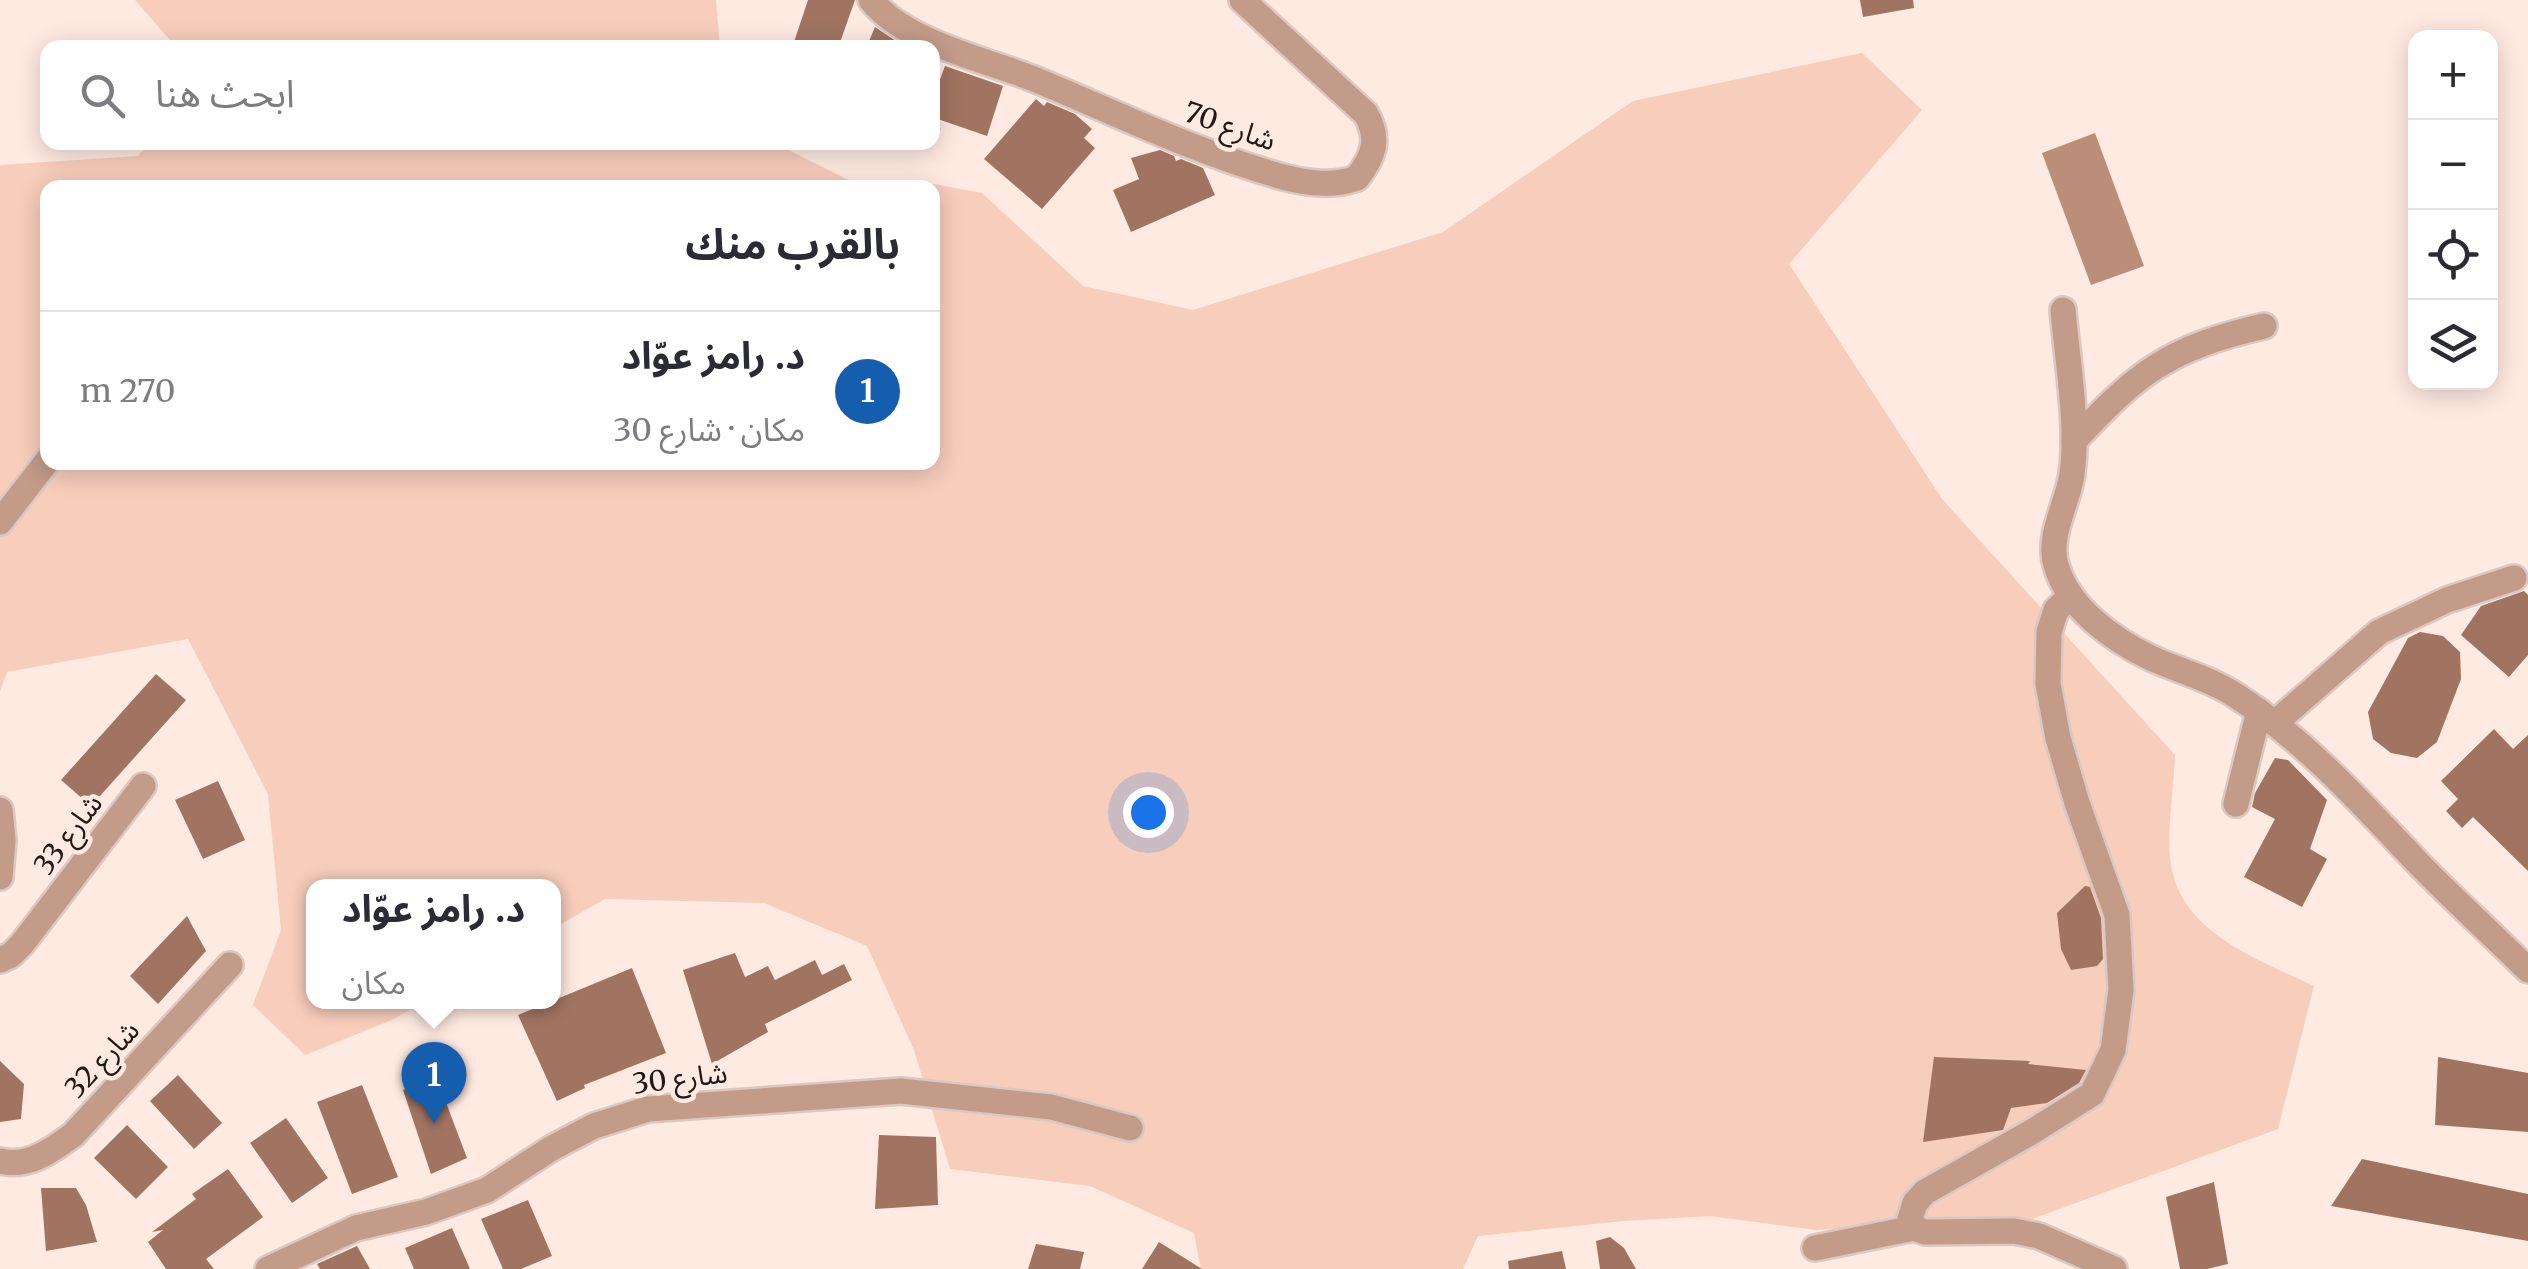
<!DOCTYPE html>
<html lang="ar">
<head>
<meta charset="utf-8">
<style>
	:root { --surface:#fff; --page:#f2f2f3; --text:#2b2b33; --muted:#7c7c81; --line:#e1e1e2; --accent:#155dad }
	body { margin:0; font-family:Merriweather,"Noto Sans Arabic",serif; background:var(--page); color:var(--text); direction:rtl }
	.controls { position:absolute; right:30px; top:30px; display:grid; overflow:hidden; border-radius:20px; box-shadow:0 5px 25px #0003 }
	.controls button { width:90px; height:90px; display:grid; place-items:center; padding:0; border:0; border-bottom:2px solid var(--line); background:var(--surface); color:var(--text); font:50px sans-serif }
	.you { position:absolute; left:1148px; top:812px; width:35px; height:35px; margin:-25px; border:8px solid #fff; border-radius:50%; background:#1a73e8; box-shadow:0 0 0 15px #1a73e833 }
	.badge { display:grid; place-items:center; width:65px; height:65px; border-radius:50%; background:var(--accent); color:#fff; font-size:32px; font-weight:700 }
	.pin { position:absolute; translate:-50% -82px; filter:drop-shadow(0 2px 5px #0008) }
	.pin::after { content:''; position:absolute; top:52px; width:35px; height:30px; background:inherit; clip-path:polygon(0 0,100% 0,50% 100%) }
	.popup { position:absolute; left:306px; top:879px; width:255px; height:130px; box-sizing:border-box; display:grid; place-content:center; border-radius:20px; background:var(--surface); filter:drop-shadow(0 2px 8px #0005); font-size:32px; white-space:nowrap; color:var(--muted) }
	.popup b { font-size:38px; color:var(--text) }
	.popup::after { content:''; position:absolute; left:50%; top:100%; margin-left:-20px; border:20px solid transparent; border-top-color:var(--surface) }
	.list { margin:0; padding:0; list-style:none }
	h2 { display:flex; justify-content:space-between; align-items:center; height:130px; margin:0; padding:0 40px; font-size:42px }
	h2 small { font-size:32px; font-weight:400; color:var(--muted) }
	.list li { display:grid; grid-template-columns:65px 1fr auto; gap:30px; align-items:center; box-sizing:border-box; height:160px; padding:0 40px; border-top:2px solid var(--line) }
	.list b { display:block; font-size:38px; white-space:nowrap }
	.list p { margin:0; font-size:32px; white-space:nowrap; color:var(--muted) }
	.list em { font-size:32px; font-style:normal; color:var(--muted) }
	.icon { flex:none; width:55px; height:55px; fill:none; stroke:currentColor; stroke-width:2; stroke-linecap:round; stroke-linejoin:round }
	.map { position:relative; flex:none; width:2528px; height:1269px; overflow:hidden; direction:ltr }
	.search { position:absolute; background:var(--surface); box-shadow:0 5px 25px #0003; left:40px; top:40px; width:900px; height:110px; display:flex; align-items:center; gap:25px; box-sizing:border-box; padding:0 35px; border-radius:20px; color:var(--muted); font-size:38px }
	.panel { position:absolute; background:var(--surface); box-shadow:0 5px 25px #0003; left:40px; top:180px; width:900px; height:290px; border-radius:20px; direction:rtl }
	.map>svg:first-child { display:block }
</style>
</head>
<body>
<div class="map">
<svg width="2528" height="1269" viewBox="0 0 2528 1269">
	<rect width="100%" height="100%" fill="#ffeae1"/>
	<g fill="#f7cdbb" fill-rule="evenodd">
		<path d="M135 0H716L720 47H176Z"/>
		<path d="M1862 53 1922 110 1789 264 1942 499 2175 755C2174 786 2166 836 2171 865 2182 934 2260 960 2314 986L2278 1129 2032 1219 1816 1230 1710 1216 1624 1221 1478 1236 1463 1269H1201L1194 1233 1090 1186 950 1169 914 1050 867 946 764 903 605 899 554 928V886H314V1002H424L392 1020 305 1055 253 1005 281 930 268 794 188 639 7 672 0 691V165L138 156 150 142 774 143 863 187 918 181 982 193 1083 286 1193 310 1443 232 1633 101ZM48 188H932V462H48Z"/>
	</g>
	<path fill="#bb8e7a" d="M2095 133 2144 266 2091 285 2042 153Z"/>
	<g fill="#a07461">
		<path d="M808 0H855L838 48H792Z"/>
		<path d="M1860 0H1913L1914 8 1863 17Z"/>
		<path d="M875 27 905 47V48H866Z"/>
		<path d="M945 66 1003 86 987 136 932 117V101Z"/>
		<path d="M1036 99 1044 106 1047 102 1075 114 1092 129 1084 138 1095 148 1042 209 984 159Z"/>
		<path d="M1160 150 1174 156 1176 161 1181 159 1203 168 1215 195 1131 232 1113 190 1139 179 1131 158Z"/>
		<path d="M2524 591 2528 595V655L2509 677 2461 635 2481 606Z"/>
		<path d="M2420 632 2443 636 2460 652 2461 679 2437 742 2417 758 2391 753 2373 739 2368 712 2408 638Z"/>
		<path d="M156 674 186 700 91 806 61 780Z"/>
		<path d="M2494 729 2513 749 2528 735V871L2473 817 2462 828 2446 811 2458 799 2441 781Z"/>
		<path d="M2275 758 2288 760 2327 800 2310 849 2327 859 2302 907 2244 877 2275 819 2252 807 2255 793Z"/>
		<path d="M218 781 245 840 203 859 175 800Z"/>
		<path d="M2085 886 2090 887 2101 918 2103 959 2097 966 2071 970 2061 949 2057 913Z"/>
		<path d="M187 916 206 951 158 1004 130 976Z"/>
		<path d="M735 953 745 977 768 966 775 980 815 960 822 975 844 964 852 980 765 1024 768 1032 712 1064 683 970Z"/>
		<path d="M632 968 666 1053 584 1085 585 1088 557 1101 518 1015Z"/>
		<path d="M1934 1057 2030 1061 2028 1064 2086 1070 2079 1083 2047 1103 2011 1108 2003 1130 1923 1142Z"/>
		<path d="M2438 1057 2528 1073V1132L2435 1125Z"/>
		<path d="M0 1061 24 1084 21 1119 0 1122Z"/>
		<path d="M178 1075 222 1123 194 1149 150 1101Z"/>
		<path d="M436 1076 467 1158 431 1174 403 1090Z"/>
		<path d="M362 1085 398 1177 352 1194 317 1102Z"/>
		<path d="M286 1118 328 1178 292 1203 250 1143Z"/>
		<path d="M127 1125 168 1167 136 1199 94 1158Z"/>
		<path d="M879 1135 936 1137 938 1205 875 1209Z"/>
		<path d="M2362 1159 2528 1194V1241L2331 1206Z"/>
		<path d="M228 1169 263 1217 206 1259 214 1269H166L148 1242 163 1230 152 1232 196 1199 192 1194Z"/>
		<path d="M2214 1182 2228 1264 2207 1269H2180L2166 1197Z"/>
		<path d="M41 1188H76L86 1205 97 1242 46 1251Z"/>
		<path d="M528 1200 552 1256 521 1269H503L481 1219Z"/>
		<path d="M452 1228 470 1269H414L405 1248Z"/>
		<path d="M1610 1237 1624 1248 1636 1269H1600L1596 1241Z"/>
		<path d="M1159 1242 1202 1269H1142Z"/>
		<path d="M1036 1244 1084 1252 1080 1269H1028Z"/>
		<path d="M357 1246 370 1269H320L317 1264Z"/>
		<path d="M1562 1251 1566 1269H1509L1508 1261Z"/>
	</g>
	<g fill="none" stroke-linecap="round" stroke-linejoin="round">
		<g stroke="#dbc8c0" stroke-width="30">
			<g id="minor">
				<path d="M871 0C904 42 986 60 1034 79 1116 113 1197 153 1283 177 1307 183 1333 187 1357 178 1374 156 1380 139 1366 114L1242 0"/>
				<path d="M2063 310C2067 359 2081 438 2070 484 2064 509 2048 540 2056 565 2068 608 2113 640 2151 658 2179 671 2209 678 2235 695 2305 740 2362 804 2419 864 2454 900 2492 934 2528 970"/>
				<path d="M2074 441C2139 371 2169 348 2264 326"/>
				<path d="M0 522 48 460"/>
				<path d="M2071 596 2056 610 2049 632 2048 684 2058 738 2077 803 2117 915 2121 990 2113 1050 2092 1094 2030 1133 1925 1192 1915 1203 1910 1219 1914 1228 1925 1232 2014 1231 2039 1236 2114 1269"/>
				<path d="M2275 723 2379 632 2447 600 2514 578"/>
				<path d="M2236 804 2259 711"/>
				<path d="M0 810 3 840 0 877"/>
				<path d="M0 960 11 955 22 944 143 786"/>
				<path d="M0 1161C28 1168 51 1151 73 1135L230 965"/>
				<path d="M1815 1248 1914 1228"/>
				<path d="M268 1269 356 1228 426 1212 487 1190 552 1148 594 1126 648 1109 901 1091 1051 1107 1130 1128"/>
			</g>
		</g>
		<use href="#minor" stroke="#c39b89" stroke-width="25"/>
	</g>
	<g text-anchor="middle" stroke-width="9" stroke-linejoin="round" paint-order="stroke">
		<g font-size="28" fill="#1f1814" stroke="#ffeae1">
			<text transform="translate(1230 126) rotate(19)" y="10">شارع 70</text>
			<text transform="translate(68 834) rotate(-53)" y="10">شارع 33</text>
			<text transform="translate(102 1059) rotate(-47)" y="10">شارع 32</text>
			<text transform="translate(680 1078) rotate(-7)" y="10">شارع 30</text>
		</g>
	</g>
</svg>
<div class="controls">
<button>+</button>
<button>−</button>
<button><svg class="icon" aria-label="locate" viewBox="0 0 24 24"><circle cx="12" cy="12" r="6"/><path d="M12 2v4M12 18v4M2 12h4M18 12h4"/></svg></button>
<button><svg class="icon" aria-label="layers" viewBox="0 0 24 24"><path d="M12 4l9 5-9 5-9-5zM3 14l9 5 9-5"/></svg></button>
</div>
<div class="you"></div>
<div class="pin badge" style="left:434px;top:1124px">1</div>
<div class="popup"><b>د. رامز عوّاد</b>مكان</div>
<div class="search"><svg class="icon" aria-label="search" viewBox="0 0 24 24"><circle cx="10" cy="10" r="6"/><path d="M15 15l6 6"/></svg>ابحث هنا</div>
<section class="panel">
<h2>بالقرب منك<small></small></h2>
<ul class="list">
<li><span class="badge">1</span><div><b>د. رامز عوّاد</b><p>مكان · شارع 30</p></div><em>270 m</em></li>
</ul>
</section>
</div>
</body>
</html>
